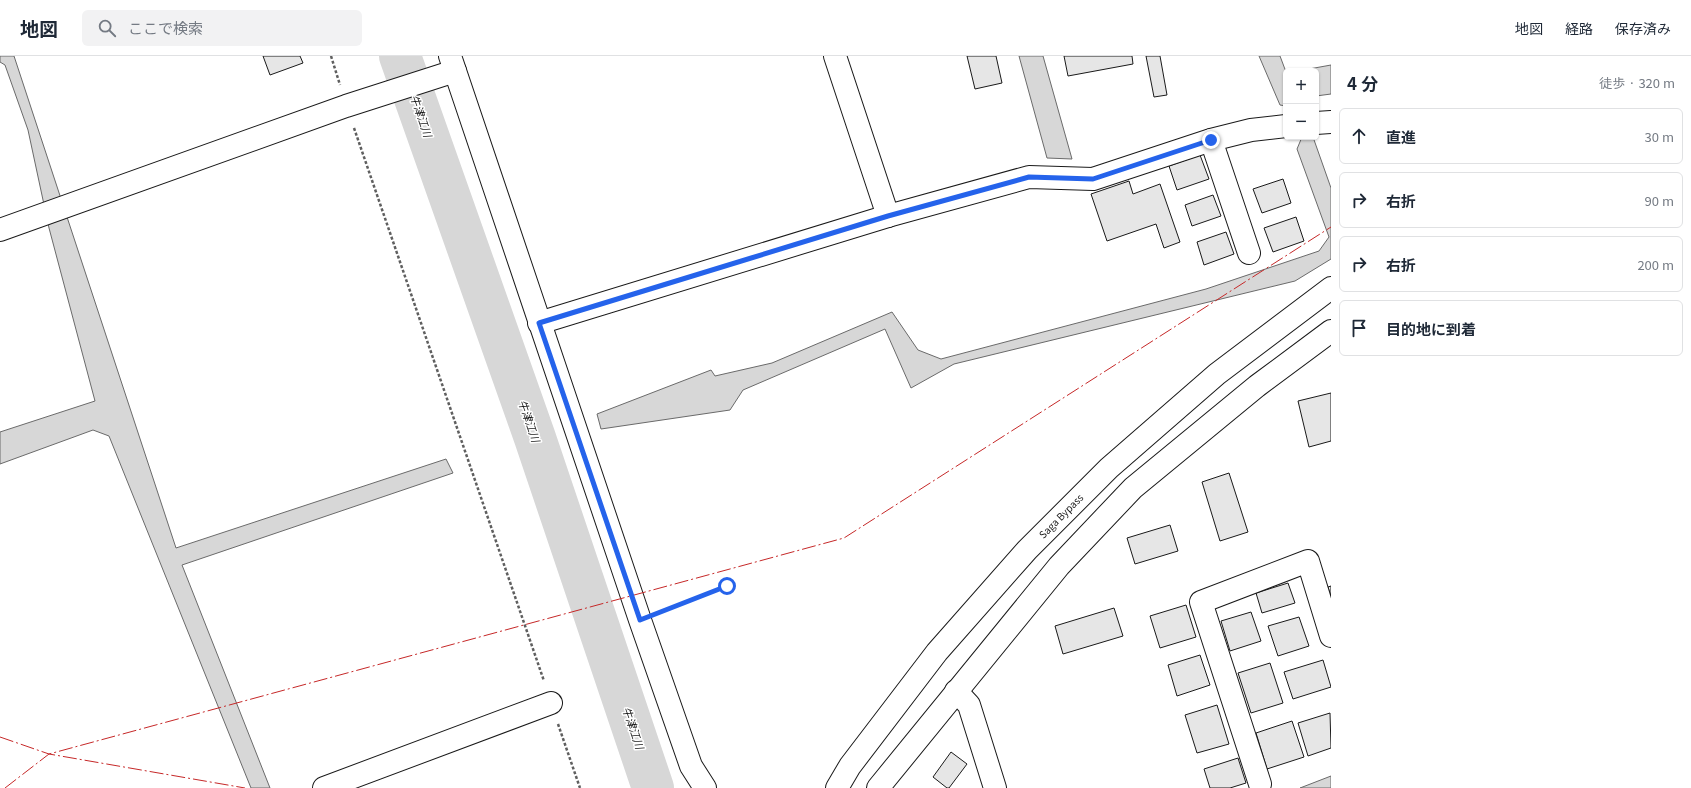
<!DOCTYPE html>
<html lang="ja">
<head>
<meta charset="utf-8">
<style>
	:root { --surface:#fff; --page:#f2f2f3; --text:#1f2937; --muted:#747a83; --line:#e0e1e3 }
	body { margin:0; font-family:Georgia,"Noto Sans JP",serif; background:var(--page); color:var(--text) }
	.controls { position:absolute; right:12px; top:12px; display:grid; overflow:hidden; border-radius:6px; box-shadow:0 1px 3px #0004 }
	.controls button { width:36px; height:36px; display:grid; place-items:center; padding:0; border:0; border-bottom:1px solid var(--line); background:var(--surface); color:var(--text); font:20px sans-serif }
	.stop { position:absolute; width:12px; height:12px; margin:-9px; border:3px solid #2563eb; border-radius:50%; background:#fff }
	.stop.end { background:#2563eb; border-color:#fff; box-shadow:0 1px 4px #0008 }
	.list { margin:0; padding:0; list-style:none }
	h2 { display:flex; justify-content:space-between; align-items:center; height:52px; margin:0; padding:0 16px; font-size:17px }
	h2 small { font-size:13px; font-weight:400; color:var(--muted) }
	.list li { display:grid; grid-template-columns:26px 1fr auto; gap:12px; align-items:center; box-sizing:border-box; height:56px; margin:0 8px 8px; padding:0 8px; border:1px solid var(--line); border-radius:6px }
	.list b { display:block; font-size:15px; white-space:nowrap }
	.list em { font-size:13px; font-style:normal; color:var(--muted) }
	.icon { flex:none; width:22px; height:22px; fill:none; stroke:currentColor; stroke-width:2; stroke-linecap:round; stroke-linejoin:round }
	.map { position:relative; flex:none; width:1331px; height:732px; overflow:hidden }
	header { display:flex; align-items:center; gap:24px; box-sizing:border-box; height:56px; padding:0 20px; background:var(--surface); border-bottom:1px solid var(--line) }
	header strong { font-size:19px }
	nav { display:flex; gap:22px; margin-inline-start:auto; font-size:14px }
	.search { width:280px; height:36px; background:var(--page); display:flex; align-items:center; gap:10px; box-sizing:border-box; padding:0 14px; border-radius:6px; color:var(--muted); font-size:15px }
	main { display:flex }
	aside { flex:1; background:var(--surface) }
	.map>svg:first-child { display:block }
</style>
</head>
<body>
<header>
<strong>地図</strong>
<div class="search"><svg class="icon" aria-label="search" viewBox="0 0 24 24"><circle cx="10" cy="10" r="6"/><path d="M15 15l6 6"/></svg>ここで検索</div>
<nav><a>地図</a><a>経路</a><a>保存済み</a></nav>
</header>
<main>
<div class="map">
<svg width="1331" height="732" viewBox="0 0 1331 732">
	<rect width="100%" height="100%" fill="#fff"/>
	<g fill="#d7d7d7" stroke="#6a6a6a">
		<path d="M0 0H14L176 492 446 403 453 417 182 509 270 732H251L109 380 93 374 0 408V376L95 345 49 172 28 74 5 9 0 6Z"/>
		<path d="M1019 0H1043L1072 103 1047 102Z"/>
		<path d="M1259 0H1280L1286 16V50L1280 49Z"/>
		<path d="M1331 9V38L1316 40V15H1298Z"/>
		<path d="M1302 81H1313L1331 132V203L1295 225 954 308 911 332 885 273 743 334 730 354 601 373 597 358 711 314 715 320 772 307 892 256 918 294 941 303 1206 233 1319 195 1329 181 1297 93Z"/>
		<path d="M1331 720V732H1300Z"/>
	</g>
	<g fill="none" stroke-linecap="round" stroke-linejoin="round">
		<path stroke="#d7d7d7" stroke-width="42" d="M400 0 535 382 653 732"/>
	</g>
	<g fill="#e6e6e6" stroke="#1a1a1a">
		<path d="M263 0H300L303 7 270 19Z"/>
		<path d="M967 0H996L1002 27 975 33Z"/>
		<path d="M1064 0H1132L1133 8 1068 20Z"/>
		<path d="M1146 0H1160L1167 39 1154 41Z"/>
		<path d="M1200 99 1209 123 1177 134 1169 110Z"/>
		<path d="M1283 123 1291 147 1262 157 1253 133Z"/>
		<path d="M1129 125 1133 138 1160 128 1180 186 1164 192 1156 168 1107 185 1091 138Z"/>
		<path d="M1213 139 1221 160 1192 170 1185 149Z"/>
		<path d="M1296 161 1304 185 1273 196 1264 172Z"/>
		<path d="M1226 176 1234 198 1204 209 1197 186Z"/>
		<path d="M1331 337V385L1309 391 1298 345Z"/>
		<path d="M1229 417 1248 476 1220 485 1202 426Z"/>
		<path d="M1170 469 1178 495 1135 508 1127 482Z"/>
		<path d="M1288 527 1295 547 1262 557 1256 537Z"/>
		<path d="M1331 530V541L1328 531Z"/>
		<path d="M1186 549 1196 581 1160 592 1150 560Z"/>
		<path d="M1114 552 1123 580 1063 598 1055 570Z"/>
		<path d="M1251 556 1261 585 1230 595 1221 565Z"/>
		<path d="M1299 561 1309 590 1278 600 1268 570Z"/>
		<path d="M1200 599 1210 629 1177 640 1168 609Z"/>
		<path d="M1323 604 1331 631 1293 643 1284 616Z"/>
		<path d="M1270 607 1283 647 1251 657 1238 617Z"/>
		<path d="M1217 649 1229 688 1197 697 1185 659Z"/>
		<path d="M1330 657 1331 692 1308 700 1298 667Z"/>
		<path d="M1292 665 1304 701 1267 713 1256 677Z"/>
		<path d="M951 696 967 708 949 732H947L933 721Z"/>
		<path d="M1238 702 1246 727 1230 732H1210L1204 713Z"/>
	</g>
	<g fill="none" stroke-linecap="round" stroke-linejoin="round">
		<g stroke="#1a1a1a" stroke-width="24">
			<g id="minor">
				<path d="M450 0 640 564 691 710 705 732"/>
				<path d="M835 0 888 160"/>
				<path d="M1316 67 1331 66"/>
				<path d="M1211 84 1249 197"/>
				<path d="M0 174 346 50 455 15"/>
				<path d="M539 267 888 160 1029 121 1093 123 1211 84 1251 74 1286 70"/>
				<path d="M956 635 969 649 995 732"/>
				<path d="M1260 728 1201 546 1308 505 1331 580"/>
				<path d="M324 732 551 647"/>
			</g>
		</g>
		<g stroke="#1a1a1a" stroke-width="24">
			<g id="highway">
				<path d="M837 732 850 710 937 596 1027 494 1109 412 1217 318 1331 232"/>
				<path d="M878 732 1059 510 1133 432 1257 330 1331 275"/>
			</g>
		</g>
		<g stroke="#5f5f5f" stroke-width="2.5" stroke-dasharray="3 2" stroke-linecap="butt">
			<path d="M331 0 340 29"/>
			<path d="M354 72 544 625"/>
			<path d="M661 556 727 530"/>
			<path d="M558 668 580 732"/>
		</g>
		<use href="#minor" stroke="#fff" stroke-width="22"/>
		<use href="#highway" stroke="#fff" stroke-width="22"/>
		<g stroke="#c62828" stroke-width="1" stroke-dasharray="14 3 2 3" stroke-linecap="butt">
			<path d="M0 681 49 698 245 732"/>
			<path d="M5 732 49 698 844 482 1331 171"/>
		</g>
	</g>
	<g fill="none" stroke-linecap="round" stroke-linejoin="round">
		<path stroke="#2563eb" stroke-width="5" d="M727 530 640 564 539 267 888 160 1029 121 1093 123 1211 84"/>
	</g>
	<g text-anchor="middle" stroke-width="3" stroke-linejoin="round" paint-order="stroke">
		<g font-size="10" fill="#1a1a1a" stroke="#fff">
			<text transform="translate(1061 460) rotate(-45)" y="4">Saga Bypass</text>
		</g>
		<g font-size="11" font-style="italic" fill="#1a1a1a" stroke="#fff">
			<text transform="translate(421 60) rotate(71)" y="4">牛津江川</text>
			<text transform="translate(529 365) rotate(71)" y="4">牛津江川</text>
			<text transform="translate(633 672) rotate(71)" y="4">牛津江川</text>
		</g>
	</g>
</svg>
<div class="controls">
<button>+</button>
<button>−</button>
</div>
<div class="stop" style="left:727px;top:530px"></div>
<div class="stop end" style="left:1211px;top:84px"></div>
</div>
<aside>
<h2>4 分<small>徒歩 · 320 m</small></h2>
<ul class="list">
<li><svg class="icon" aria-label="ahead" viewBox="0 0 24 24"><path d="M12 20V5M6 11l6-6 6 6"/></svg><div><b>直進</b></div><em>30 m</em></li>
<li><svg class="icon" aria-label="right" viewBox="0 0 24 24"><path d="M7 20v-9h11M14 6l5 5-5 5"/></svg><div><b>右折</b></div><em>90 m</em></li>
<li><svg class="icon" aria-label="right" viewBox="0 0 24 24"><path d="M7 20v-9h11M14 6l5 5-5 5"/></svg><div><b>右折</b></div><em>200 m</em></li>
<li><svg class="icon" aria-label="arrive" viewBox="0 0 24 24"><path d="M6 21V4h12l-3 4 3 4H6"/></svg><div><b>目的地に到着</b></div></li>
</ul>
</aside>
</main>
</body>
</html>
